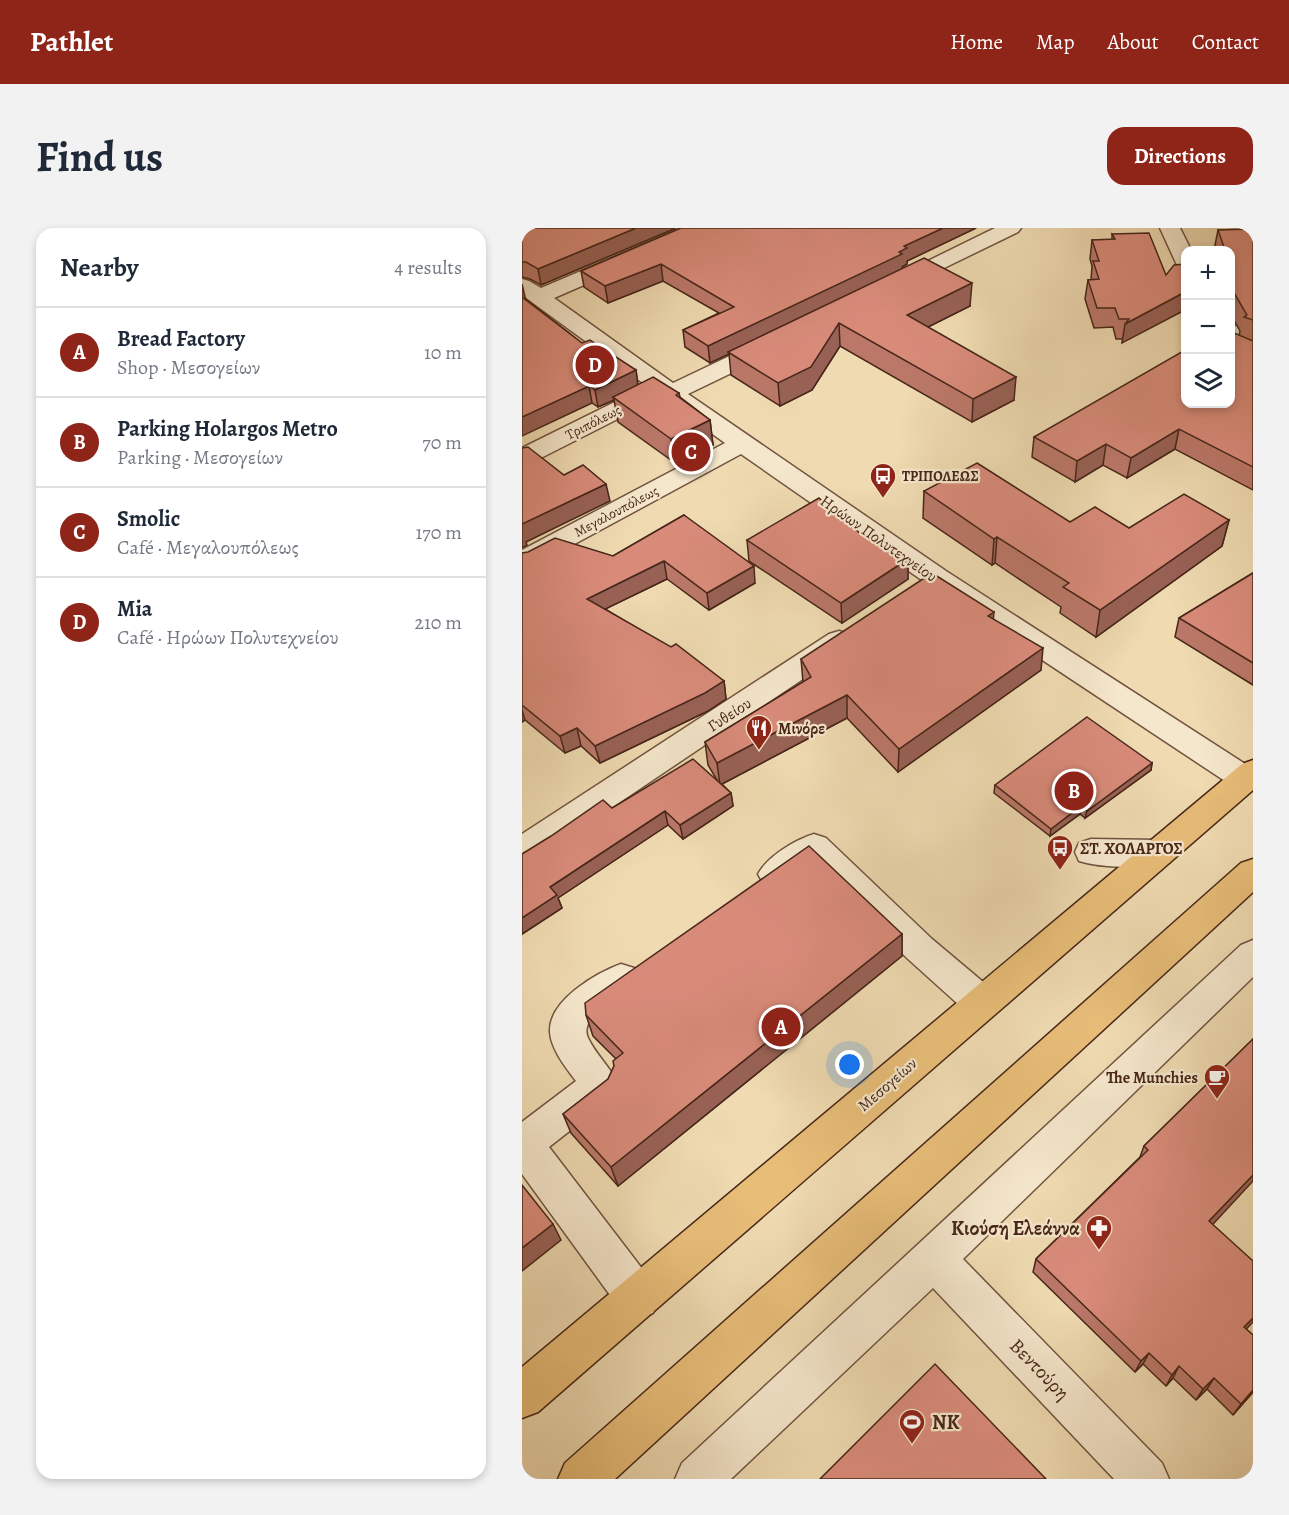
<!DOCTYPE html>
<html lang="en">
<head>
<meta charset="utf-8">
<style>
	:root { --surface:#fff; --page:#f2f2f3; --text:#1f2937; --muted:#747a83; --line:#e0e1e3; --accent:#8f2418 }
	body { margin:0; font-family:Alegreya,serif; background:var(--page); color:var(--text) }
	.controls { position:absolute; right:18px; top:18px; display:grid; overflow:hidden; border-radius:12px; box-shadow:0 3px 9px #0003 }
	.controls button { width:54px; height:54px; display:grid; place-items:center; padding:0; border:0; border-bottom:2px solid var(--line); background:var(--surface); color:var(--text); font:30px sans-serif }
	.you { position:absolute; left:328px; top:837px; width:21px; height:21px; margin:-15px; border:4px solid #fff; border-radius:50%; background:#1a73e8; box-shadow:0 0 0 9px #1a73e833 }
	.badge { display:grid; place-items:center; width:39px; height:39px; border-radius:50%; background:var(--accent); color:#fff; font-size:20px; font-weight:700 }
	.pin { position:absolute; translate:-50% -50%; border:3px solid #fff; box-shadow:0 2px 6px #0006 }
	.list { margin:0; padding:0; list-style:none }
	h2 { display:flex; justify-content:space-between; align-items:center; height:78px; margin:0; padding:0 24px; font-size:26px }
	h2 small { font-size:20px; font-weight:400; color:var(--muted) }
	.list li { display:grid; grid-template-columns:39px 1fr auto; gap:18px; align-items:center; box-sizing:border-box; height:90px; padding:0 24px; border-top:2px solid var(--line) }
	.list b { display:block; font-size:22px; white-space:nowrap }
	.list p { margin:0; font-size:20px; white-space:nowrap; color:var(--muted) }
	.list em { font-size:20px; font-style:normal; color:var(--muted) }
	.icon { flex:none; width:33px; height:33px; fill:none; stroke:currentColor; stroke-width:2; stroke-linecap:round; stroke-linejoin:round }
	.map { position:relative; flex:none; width:731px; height:1251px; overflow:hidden; border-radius:18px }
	header { display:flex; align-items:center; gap:36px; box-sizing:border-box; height:84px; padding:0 30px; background:var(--accent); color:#fff }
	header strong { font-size:28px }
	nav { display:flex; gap:33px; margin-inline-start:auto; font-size:21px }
	.intro { display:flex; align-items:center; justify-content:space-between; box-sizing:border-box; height:144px; padding:0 36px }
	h1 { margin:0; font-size:42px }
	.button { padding:15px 27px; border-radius:18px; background:var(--accent); color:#fff; font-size:21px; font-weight:700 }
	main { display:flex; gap:36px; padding:0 36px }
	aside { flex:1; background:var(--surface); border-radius:18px; box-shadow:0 3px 9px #0003 }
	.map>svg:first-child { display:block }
</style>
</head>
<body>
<header>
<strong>Pathlet</strong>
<nav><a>Home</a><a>Map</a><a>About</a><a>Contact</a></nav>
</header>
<div class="intro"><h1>Find us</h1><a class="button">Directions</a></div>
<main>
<aside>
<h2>Nearby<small>4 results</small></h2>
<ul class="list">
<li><span class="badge">A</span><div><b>Bread Factory</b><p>Shop · Μεσογείων</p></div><em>10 m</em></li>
<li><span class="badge">B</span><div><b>Parking Holargos Metro</b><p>Parking · Μεσογείων</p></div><em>70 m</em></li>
<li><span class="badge">C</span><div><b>Smolic</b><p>Café · Μεγαλουπόλεως</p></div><em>170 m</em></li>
<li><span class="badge">D</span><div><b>Mia</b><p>Café · Ηρώων Πολυτεχνείου</p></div><em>210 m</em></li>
</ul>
</aside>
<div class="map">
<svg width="731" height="1251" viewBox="0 0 731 1251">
	<rect width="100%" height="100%" fill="#efdab1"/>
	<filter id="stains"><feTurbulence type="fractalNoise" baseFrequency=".00333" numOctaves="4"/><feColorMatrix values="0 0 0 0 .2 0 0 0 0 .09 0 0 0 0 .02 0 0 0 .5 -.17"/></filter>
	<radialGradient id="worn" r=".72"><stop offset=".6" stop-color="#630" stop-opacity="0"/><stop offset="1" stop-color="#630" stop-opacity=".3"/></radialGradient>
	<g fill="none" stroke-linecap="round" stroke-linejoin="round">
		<g stroke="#71533f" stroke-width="3">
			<g id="minor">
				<path d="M160 0H187L184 4 32 70 151 155 239 113 247 111 255 113 258 118 255 123 166 166 424 343 731 541V560L723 563 712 559 404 355 219 226 10 339 0 342V322L203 215 139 169 9 235 0 237V220L125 158 0 67V51L7 53 19 60Z"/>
				<path d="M473 0H499L496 4 381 60 374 62 367 60 363 56 367 52Z"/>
				<path d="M638 0H658L669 22H664V41L657 39 654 35Z"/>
				<path d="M731 95V109L708 113V99Z"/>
				<path d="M317 403 327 406 331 413 327 420 12 632 0 636V606L307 406Z"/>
				<path d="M292 606 304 610 410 711 473 764 478 775 473 786 460 790 447 786 386 731 290 638C274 649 262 662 241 655L236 646C246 628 273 612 292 606Z"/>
				<path d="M569 611 636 612 648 616 652 625 648 634C626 641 579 640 557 633L553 624 557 615Z"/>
				<path d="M731 712V749L441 1031 640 1235 647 1251H592L411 1060 209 1251H153L160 1235 719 717Z"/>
				<path d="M99 736 112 740 117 751C115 755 113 760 110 763 97 774 56 787 66 810 74 827 89 840 97 857L91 869 27 919 131 1055 137 1070 131 1085 116 1091 101 1085 0 946V894L54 853C44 840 29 821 28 804 26 773 74 745 99 736Z"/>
			</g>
		</g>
		<g stroke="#472619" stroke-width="3">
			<g id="major">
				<path d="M731 532V562L16 1184 0 1190V1139L720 536Z"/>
				<path d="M731 631V664L93 1251H36L43 1235 719 635Z"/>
			</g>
		</g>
		<use href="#minor" fill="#f5e7cc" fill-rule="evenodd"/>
		<use href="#major" fill="#e8bd78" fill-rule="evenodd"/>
	</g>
	<g fill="#bb7869" stroke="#472619" stroke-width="1.5">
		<path d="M0 0H154L19 57 8 51 0 49Z"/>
		<path d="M159 0H454L385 33V36L380 39V41L448 78 406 99 492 172 450 194 318 118 290 162 258 178 209 147 207 126 188 135 163 119 161 102 197 85 141 53 86 75 62 59 59 43Z"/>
		<path d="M731 1V262L653 221 605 250 581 237 553 254 510 229 512 209 712 105 717 108 718 103 708 85V22H692L696 2Z"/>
		<path d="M590 6 644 47 600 115 601 111H594L591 99 572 100 563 71 566 52H569L570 38 568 31 570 12H590Z"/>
		<path d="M4 71 60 115 114 142 116 157 157 165 158 169 188 192 191 217 153 235 96 194 92 172 76 179 70 175Z"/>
		<path d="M402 263 548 294 607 300 707 292 700 318 574 409 538 385 539 379 473 335 470 337 401 290Z"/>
		<path d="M162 287 233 355 187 382 145 351 83 381 202 453 204 471 186 483 78 535 59 518 43 525 3 492 0 494V325L91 328Z"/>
		<path d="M339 306 386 331V351L320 395 227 333 225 312Z"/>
		<path d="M731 345V457L653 409 657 390Z"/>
		<path d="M471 391 519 442 376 544 325 490 200 556 209 565 211 578 161 611 146 597 36 670 40 680 0 706V626L90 580 195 552 186 537 183 514 281 454 279 431Z"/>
		<path d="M630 535 629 542 563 590 558 586 528 608 472 565 473 557Z"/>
		<path d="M380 706V728L96 958 49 905 41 886 86 851 92 838 94 831 71 808 64 787Z"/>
		<path d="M731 811 691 996 724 1101 731 1107V1164L711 1187 685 1161 674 1172 651 1150 644 1158 621 1136 613 1144 511 1044 514 1031 618 929 622 918Z"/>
	</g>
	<g fill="#986155" stroke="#472619" stroke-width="1.5">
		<path d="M114 0H154L19 57 16 41Z"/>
		<path d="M421 0H454L385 33V36L380 39V42L206 124 207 126 188 135 186 118 377 24 382 18Z"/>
		<path d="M139 36 141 53 86 75 83 58Z"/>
		<path d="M450 55 448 78 384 110 385 87Z"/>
		<path d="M0 56 4 73 0 74Z"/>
		<path d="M663 64V82L600 115 603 96Z"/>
		<path d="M317 95 318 118 290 162 258 178 256 155Z"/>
		<path d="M114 142 116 159 91 169 92 172 76 179 73 162Z"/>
		<path d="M494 149 492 172 450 194 451 171Z"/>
		<path d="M67 158 70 175 0 208V189Z"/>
		<path d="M188 192 191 217 153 235 149 211Z"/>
		<path d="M657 201 653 221 605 250 609 230Z"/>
		<path d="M584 216 581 237 553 254 555 233Z"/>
		<path d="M84 256 88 273 4 314 5 317 0 320V296Z"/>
		<path d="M707 292 700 318 574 409 578 382Z"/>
		<path d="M475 309 473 335 470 337 472 311Z"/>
		<path d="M386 331V351L320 395 319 375Z"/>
		<path d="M142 333 145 351 69 388 65 371Z"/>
		<path d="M232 338 233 355 187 382 185 365Z"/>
		<path d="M472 384 470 407 466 388Z"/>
		<path d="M521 420 519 442 376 544 377 521Z"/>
		<path d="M202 453 204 471 186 483 78 535 73 518Z"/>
		<path d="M325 467V490L198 557 195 535Z"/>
		<path d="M0 482 3 492 0 494Z"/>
		<path d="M55 500 59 518 43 525 38 508Z"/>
		<path d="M630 535 629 542 563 590 565 583Z"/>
		<path d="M209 565 211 578 161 611 158 597Z"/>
		<path d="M559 578 558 586 528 608 529 601Z"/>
		<path d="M143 583 146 597 36 670 40 680 0 706V690L28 659Z"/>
		<path d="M380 706V728L96 958 89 939Z"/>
		<path d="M731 947V953L681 1007 687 993Z"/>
		<path d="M31 996 39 1012 0 1043V1020Z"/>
		<path d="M731 1090V1094L715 1111 722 1099Z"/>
		<path d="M627 1125 621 1136 613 1144 619 1133Z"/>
		<path d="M657 1138 651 1150 644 1158 650 1147Z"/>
		<path d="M692 1150 685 1161 674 1172 681 1161Z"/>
		<path d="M731 1162V1164L711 1187 719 1176Z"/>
	</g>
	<g fill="#d98b7a" stroke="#472619" stroke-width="1.5">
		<path d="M0 0H114L16 41 4 34H0Z"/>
		<path d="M159 0H421L382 18 385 20 377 24 380 26 186 118 161 102 212 79 139 36 83 58 59 43Z"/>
		<path d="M731 1V92L722 89 725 87 708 58V22H703L696 2Z"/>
		<path d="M627 5 644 47 652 37 663 36V64L603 96 607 91H597L593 80H575L566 52 577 51 571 33H577L570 12 593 11 590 6Z"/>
		<path d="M402 30 450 55 385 87 494 149 451 171 317 95 289 139 256 155 206 124Z"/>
		<path d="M0 69 60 115 68 112 114 142 73 162 67 158 0 189Z"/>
		<path d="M710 95 712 105 731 113V239L657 201 609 230 584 216 555 233 512 209 663 122V176H708V96Z"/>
		<path d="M131 149 157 165 154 167 188 192 149 211 91 169Z"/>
		<path d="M6 219 42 247 61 237 84 256 0 296V220Z"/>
		<path d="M455 235 548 294 573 279 607 300 662 266 707 292 578 382 541 359 547 355 475 309 472 311 402 263Z"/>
		<path d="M297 270 339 306 343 304 386 331 319 375 225 312Z"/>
		<path d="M162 287 232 338 185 365 142 333 65 371 149 419 154 416 202 453 183 465 73 518 55 500 38 508 0 477V325L6 324 33 310 91 328Z"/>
		<path d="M410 345 472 384 466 388 521 420 377 521 325 467 195 535 183 514 289 449 279 431Z"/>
		<path d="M731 345V435L657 390Z"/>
		<path d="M565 489 630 535 565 583 559 578 529 601 473 557Z"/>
		<path d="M171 531 209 565 158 597 143 583 28 659 35 667 0 690V626L29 608 81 572 90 580Z"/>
		<path d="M287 618 380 706 89 939 41 886 86 851 92 838 91 833 101 825 64 787 63 775Z"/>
		<path d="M731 811V947L687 993 731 1033V1090L722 1099 731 1107V1162L719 1176 692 1150 681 1161 657 1138 650 1147 627 1125 619 1133 514 1031 626 922 622 918Z"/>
		<path d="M0 957 31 996 0 1020Z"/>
		<path d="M413 1136 524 1251H298Z"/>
	</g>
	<defs>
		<g id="bus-pin" transform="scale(1.35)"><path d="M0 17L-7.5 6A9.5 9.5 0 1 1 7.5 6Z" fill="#8f2418" stroke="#f5e7cc"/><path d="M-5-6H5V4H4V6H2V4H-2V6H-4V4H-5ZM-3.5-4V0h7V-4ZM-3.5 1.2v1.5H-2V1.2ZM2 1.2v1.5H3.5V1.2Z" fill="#fff"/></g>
		<g id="restaurant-pin" transform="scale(1.35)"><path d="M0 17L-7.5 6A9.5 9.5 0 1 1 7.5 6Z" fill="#8f2418" stroke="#f5e7cc"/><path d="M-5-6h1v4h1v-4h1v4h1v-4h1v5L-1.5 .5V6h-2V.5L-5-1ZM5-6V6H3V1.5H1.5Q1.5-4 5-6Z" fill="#fff"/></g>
		<g id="cafe-pin" transform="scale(1.35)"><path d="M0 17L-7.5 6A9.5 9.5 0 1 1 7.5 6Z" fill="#8f2418" stroke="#f5e7cc"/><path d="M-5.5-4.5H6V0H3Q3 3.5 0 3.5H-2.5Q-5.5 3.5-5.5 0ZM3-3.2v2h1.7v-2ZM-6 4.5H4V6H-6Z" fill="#fff"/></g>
		<g id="pharmacy-pin" transform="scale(1.35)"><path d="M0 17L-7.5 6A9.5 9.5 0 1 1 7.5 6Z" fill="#8f2418" stroke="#f5e7cc"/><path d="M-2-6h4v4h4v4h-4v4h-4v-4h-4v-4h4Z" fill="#fff"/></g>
		<g id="stadium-pin" transform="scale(1.35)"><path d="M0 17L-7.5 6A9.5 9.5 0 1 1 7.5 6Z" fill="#8f2418" stroke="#f5e7cc"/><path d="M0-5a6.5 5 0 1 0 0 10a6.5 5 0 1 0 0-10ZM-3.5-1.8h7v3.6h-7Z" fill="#fff"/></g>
	</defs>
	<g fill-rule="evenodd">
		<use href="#bus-pin" x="361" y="248"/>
		<use href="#restaurant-pin" x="237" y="500"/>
		<use href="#bus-pin" x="538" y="620"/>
		<use href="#cafe-pin" x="695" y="849"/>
		<use href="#pharmacy-pin" x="577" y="1000"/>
		<use href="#stadium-pin" x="390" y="1194"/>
	</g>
	<g text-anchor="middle" stroke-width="4.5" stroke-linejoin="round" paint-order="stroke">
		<g font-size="14" fill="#472619" stroke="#f5e7cc">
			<text transform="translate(71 194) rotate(-27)" y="5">Τριπόλεως</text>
			<text transform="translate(94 283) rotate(-28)" y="5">Μεγαλουπόλεως</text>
		</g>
		<g font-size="14" font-weight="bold" fill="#472619" stroke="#f5e7cc" text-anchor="start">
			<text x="380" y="253">ΤΡΙΠΟΛΕΩΣ</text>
		</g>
		<g font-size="16" fill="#472619" stroke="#f5e7cc">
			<text transform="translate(357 310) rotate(35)" y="6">Ηρώων Πολυτεχνείου</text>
			<text transform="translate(207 486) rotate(-33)" y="6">Γυθείου</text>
			<text transform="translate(365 856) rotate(-41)" y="6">Μεσογείων</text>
		</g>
		<g font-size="16" font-weight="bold" fill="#472619" stroke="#f5e7cc" text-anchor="start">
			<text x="256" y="506">Μινόρε</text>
			<text x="558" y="626">ΣΤ. ΧΟΛΑΡΓΟΣ</text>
			<text x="676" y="855" text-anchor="end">The Munchies</text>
		</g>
		<g font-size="20" font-weight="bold" fill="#472619" stroke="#f5e7cc" text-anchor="end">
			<text x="558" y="1007">Κιούση Ελεάννα</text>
			<text x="410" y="1201" text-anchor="start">NK</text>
		</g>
		<g font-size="20" fill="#472619" stroke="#f5e7cc">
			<text transform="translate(518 1141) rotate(46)" y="7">Βεντούρη</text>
		</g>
	</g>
	<rect width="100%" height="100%" filter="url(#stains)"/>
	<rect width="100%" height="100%" fill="url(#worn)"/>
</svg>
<div class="controls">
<button>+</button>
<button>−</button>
<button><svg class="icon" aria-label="layers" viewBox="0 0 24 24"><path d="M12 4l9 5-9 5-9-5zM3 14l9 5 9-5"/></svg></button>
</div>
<div class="you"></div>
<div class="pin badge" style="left:259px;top:799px">A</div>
<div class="pin badge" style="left:552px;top:563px">B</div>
<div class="pin badge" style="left:169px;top:224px">C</div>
<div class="pin badge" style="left:73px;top:137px">D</div>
</div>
</main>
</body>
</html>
